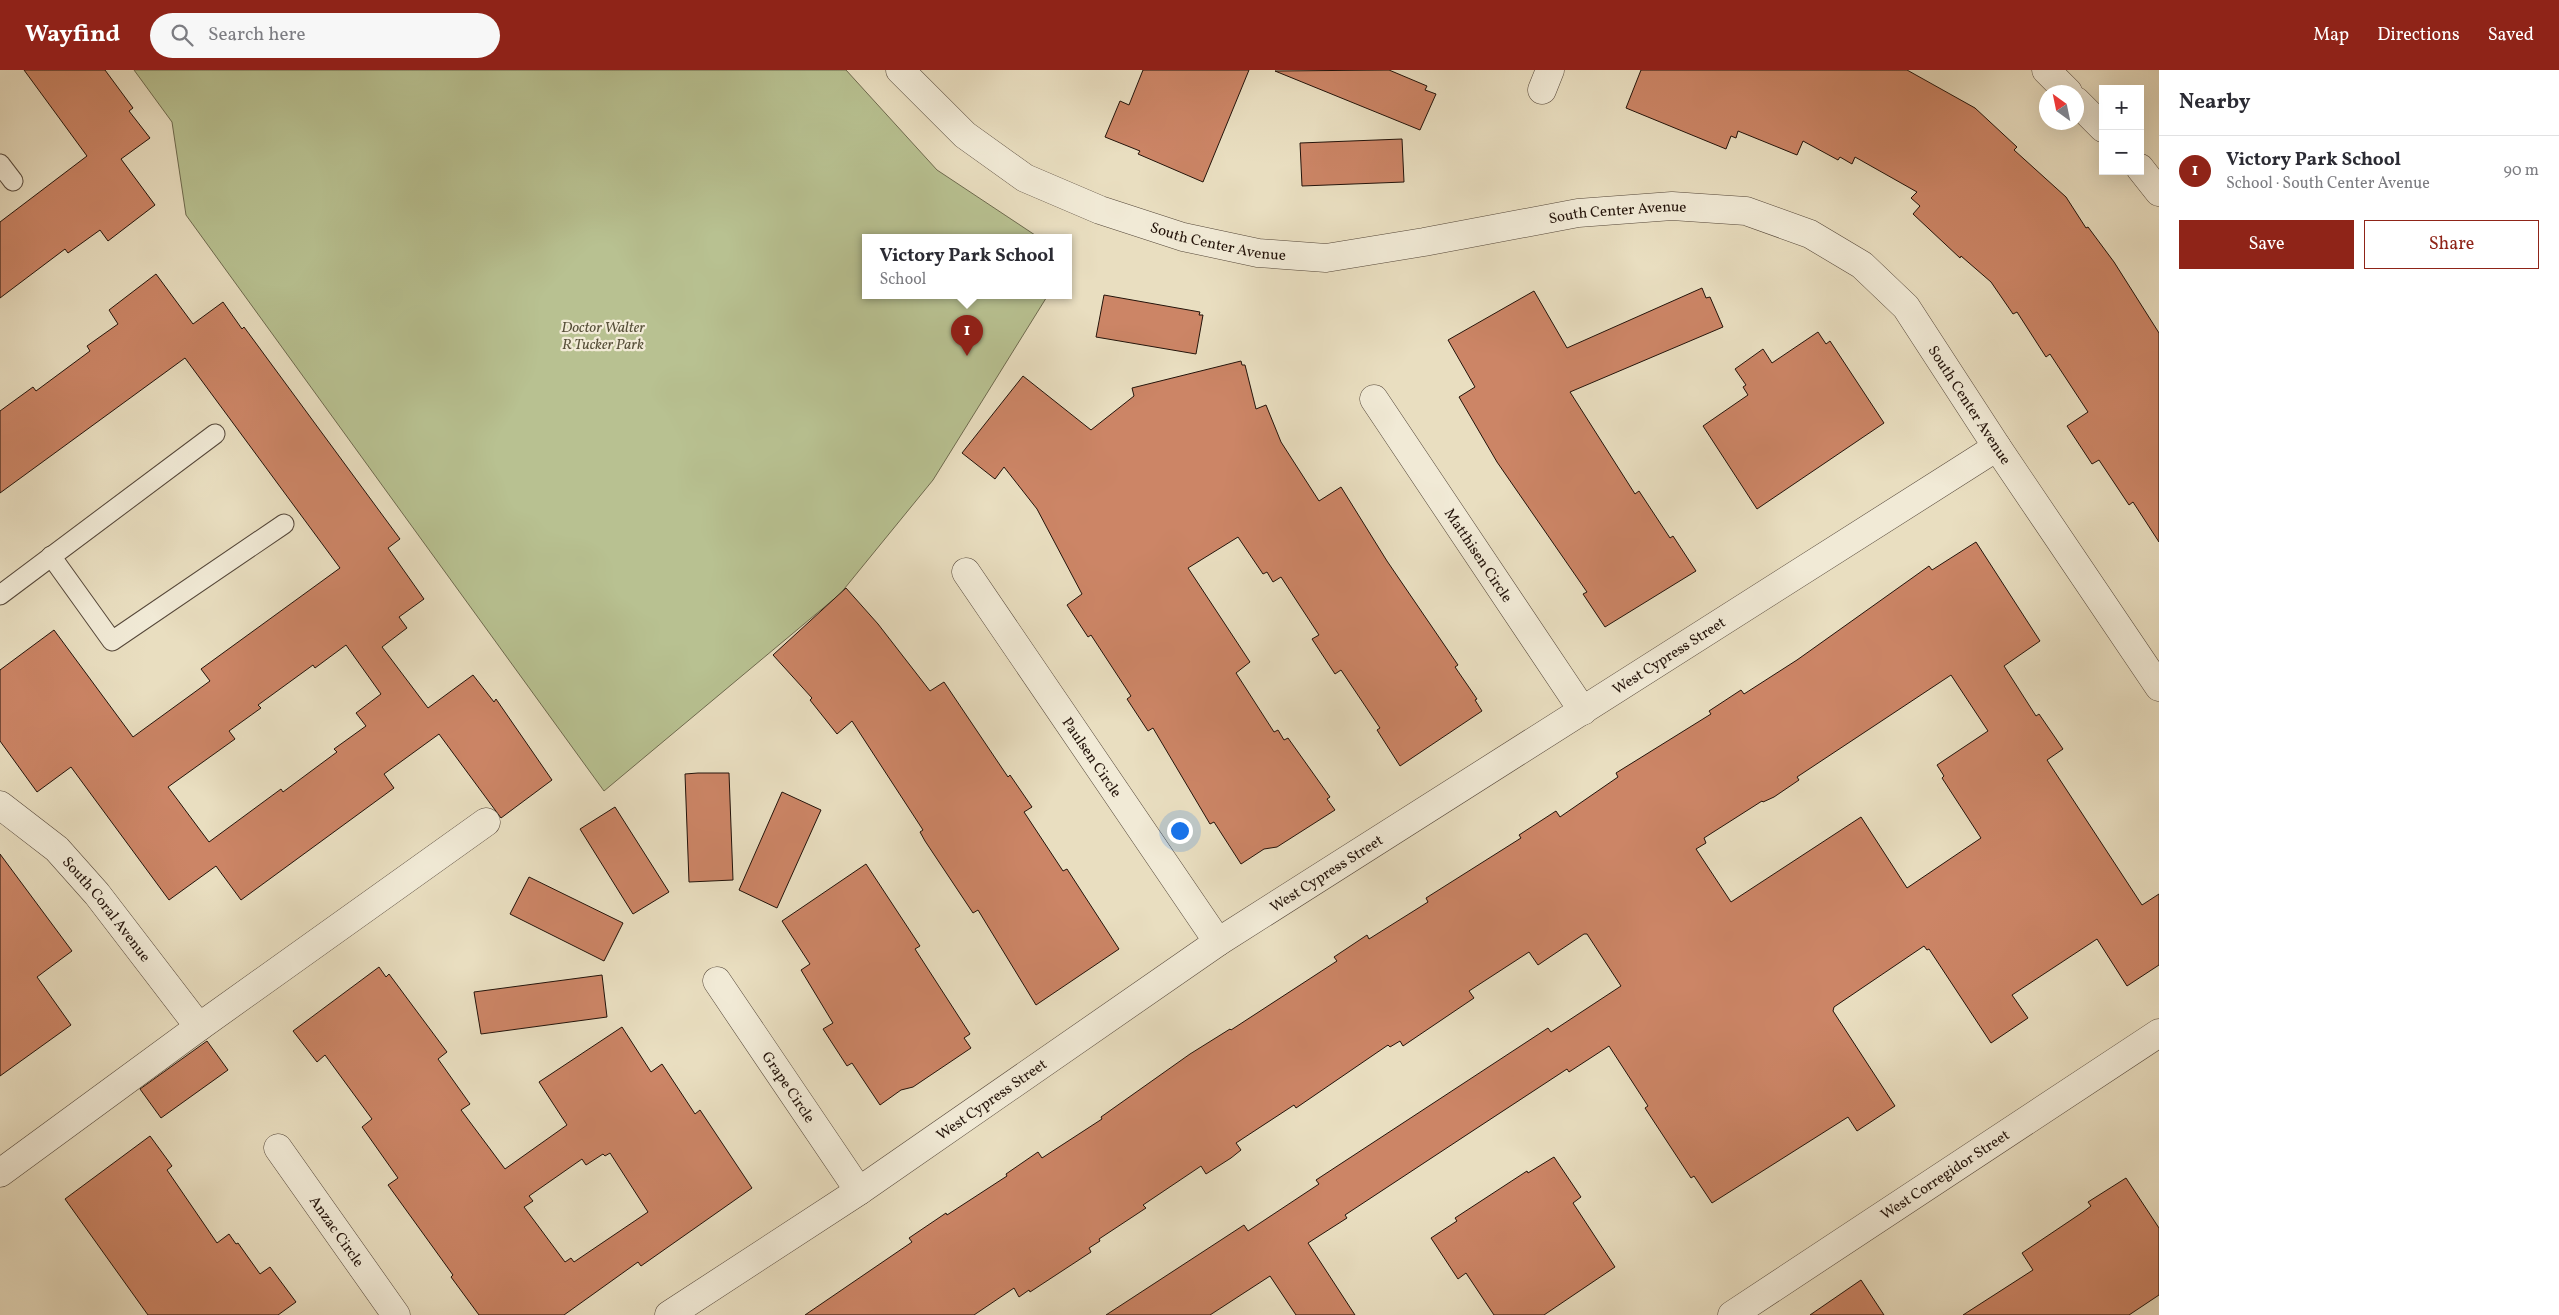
<!DOCTYPE html>
<html lang="en">
<head>
<meta charset="utf-8">
<style>
	:root { --surface:#fff; --page:#f7f7f7; --text:#2b2b33; --muted:#7c7c81; --line:#e1e1e2; --accent:#8f2418 }
	body { margin:0; font-family:Vollkorn,serif; background:var(--page); color:var(--text) }
	.controls { position:absolute; right:15px; top:15px; display:grid; overflow:hidden; border-radius:0px; box-shadow:0 5px 20px #0002 }
	.controls button { width:45px; height:45px; display:grid; place-items:center; padding:0; border:0; border-bottom:1px solid var(--line); background:var(--surface); color:var(--text); font:25px sans-serif }
	.compass { position:absolute; left:2039px; top:15px; width:45px; height:45px; border-radius:50%; background:var(--surface); box-shadow:0 5px 20px #0002; rotate:327deg }
	.you { position:absolute; left:1179px; top:760px; width:18px; height:18px; margin:-12px; border:4px solid #fff; border-radius:50%; background:#1a73e8; box-shadow:0 0 0 8px #1a73e833 }
	.badge { display:grid; place-items:center; width:32px; height:32px; border-radius:50%; background:var(--accent); color:#fff; font-size:16px; font-weight:700 }
	.pin { position:absolute; translate:-50% -41px; filter:drop-shadow(0 1px 2px #0008) }
	.pin::after { content:''; position:absolute; top:26px; width:18px; height:15px; background:inherit; clip-path:polygon(0 0,100% 0,50% 100%) }
	.popup { position:absolute; left:862px; top:164px; width:210px; height:65px; box-sizing:border-box; display:grid; place-content:center; border-radius:0px; background:var(--surface); filter:drop-shadow(0 1px 4px #0005); font-size:16px; white-space:nowrap; color:var(--muted) }
	.popup b { font-size:19px; color:var(--text) }
	.popup::after { content:''; position:absolute; left:50%; top:100%; margin-left:-10px; border:10px solid transparent; border-top-color:var(--surface) }
	.list { margin:0; padding:0; list-style:none }
	h2 { display:flex; justify-content:space-between; align-items:center; height:65px; margin:0; padding:0 20px; font-size:21px }
	h2 small { font-size:16px; font-weight:400; color:var(--muted) }
	.list li { display:grid; grid-template-columns:32px 1fr auto; gap:15px; align-items:center; box-sizing:border-box; height:70px; padding:0 20px; border-top:1px solid var(--line) }
	.list b { display:block; font-size:19px; white-space:nowrap }
	.list p { margin:0; font-size:16px; white-space:nowrap; color:var(--muted) }
	.list em { font-size:16px; font-style:normal; color:var(--muted) }
	.actions { display:flex; gap:10px; padding:15px 20px }
	.actions a { flex:1; padding:11px 0; border:1px solid var(--accent); border-radius:0px; text-align:center; font-size:18px; color:var(--accent) }
	.actions .main { background:var(--accent); color:#fff }
	.icon { flex:none; width:28px; height:28px; fill:none; stroke:currentColor; stroke-width:2; stroke-linecap:round; stroke-linejoin:round }
	.map { position:relative; flex:none; width:2159px; height:1245px; overflow:hidden }
	header { display:flex; align-items:center; gap:30px; box-sizing:border-box; height:70px; padding:0 25px; background:var(--accent); color:#fff }
	header strong { font-size:24px }
	nav { display:flex; gap:28px; margin-inline-start:auto; font-size:18px }
	.search { width:350px; height:45px; background:var(--page); display:flex; align-items:center; gap:12px; box-sizing:border-box; padding:0 18px; border-radius:28px; color:var(--muted); font-size:19px }
	main { display:flex }
	aside { flex:1; background:var(--surface) }
	.map>svg:first-child { display:block }
</style>
</head>
<body>
<header>
<strong>Wayfind</strong>
<div class="search"><svg class="icon" aria-label="search" viewBox="0 0 24 24"><circle cx="10" cy="10" r="6"/><path d="M15 15l6 6"/></svg>Search here</div>
<nav><a>Map</a><a>Directions</a><a>Saved</a></nav>
</header>
<main>
<div class="map">
<svg width="2159" height="1245" viewBox="0 0 2159 1245">
	<rect width="100%" height="100%" fill="#e9dec0"/>
	<filter id="stains"><feTurbulence type="fractalNoise" baseFrequency=".004" numOctaves="4"/><feColorMatrix values="0 0 0 0 .2 0 0 0 0 .09 0 0 0 0 .02 0 0 0 .5 -.17"/></filter>
	<radialGradient id="worn" r=".72"><stop offset=".6" stop-color="#630" stop-opacity="0"/><stop offset="1" stop-color="#630" stop-opacity=".3"/></radialGradient>
	<path fill="#b8c191" stroke="#6e6a4e" d="M134 0H846L937 100 1038 167H866V225H1048L933 410 840 524 604 721 186 145 172 52Z"/>
	<g fill="#cc8566" stroke="#23130a" fill-rule="evenodd">
		<path d="M24 0H105L133 38 129 41 150 68 121 89 155 135 108 171 100 160 68 183 65 179 0 228V152L87 86Z"/>
		<path d="M1143 0H1249L1203 112 1138 84 1140 81 1105 67 1120 31 1129 35Z"/>
		<path d="M1389 0 1427 16 1425 20 1436 24 1420 60 1275 1Z"/>
		<path d="M1641 0H1907L1975 38 2017 77 2014 80 2066 127 2086 158 2088 157 2114 192 2159 263V472L2133 432 2129 435 2099 390 2092 394 2067 356 2088 342 2050 284 2046 287 2017 242 2013 244 1991 212 1961 186 1960 188 1913 144 1920 136 1911 128 1917 122 1855 87 1852 94 1840 87 1838 90 1803 71 1797 85 1738 61 1736 68 1731 66 1726 79 1626 38Z"/>
		<path d="M1402 69 1404 112 1302 116 1300 73Z"/>
		<path d="M156 204 193 254 223 232 242 259 244 257 400 469 388 478 424 529 399 547 407 558 382 577 428 638 473 605 494 632 496 629 552 710 501 748 439 664 384 704 394 718 241 830 216 796 169 830 71 697 37 722 0 671V600L54 560 133 667 210 611 201 599 340 498 185 288 0 423V341L33 317 36 321 90 281 87 276 118 254 109 240ZM346 575 381 624 356 643 366 656 334 679 337 682 283 722 281 719 209 772 168 717 235 669 229 661 261 638 258 635 313 595 315 598Z"/>
		<path d="M1702 218 1706 228 1710 227 1723 257 1570 322 1635 424 1639 421 1670 468 1673 466 1696 501 1605 557 1583 524 1587 522 1497 392 1459 327 1475 317 1448 270 1534 221 1567 278Z"/>
		<path d="M1104 225 1200 242 1199 245H1203L1196 284 1096 267Z"/>
		<path d="M1818 262 1826 274 1830 271 1884 353 1757 439 1703 356 1748 325 1743 317 1746 315 1735 299 1763 279 1772 293Z"/>
		<path d="M1241 291 1242 295H1245L1256 339 1266 335 1281 372 1319 431 1341 417 1387 491 1458 595 1455 597 1477 629 1475 630 1482 641 1400 696 1377 660 1380 658 1341 600 1335 604 1312 569 1319 565 1281 507 1273 512 1267 502 1263 504 1238 467 1188 498 1250 592 1236 603 1274 662 1278 660 1284 670 1288 668 1330 727 1327 729 1335 740 1277 777 1264 779 1241 794 1214 752 1210 754 1153 658 1148 661 1127 629 1131 626 1091 565 1088 567 1067 535 1082 524 1037 439 1004 397 995 409 962 383 1023 306 1091 360 1134 326 1132 318Z"/>
		<path d="M1976 472 2040 571 2004 596 2036 646 2039 644 2063 679 2047 690 2142 835 2159 824V895L2127 916 2097 869 2012 925 2028 948 1991 973 1929 879 1927 880 1924 876 1834 937 1833 941 1895 1036 1857 1061 1848 1047 1712 1133 1694 1106 1691 1108 1645 1038 1648 1036 1609 976 1569 1002 1567 999 1474 1060 1345 1145 1347 1148 1308 1173 1355 1245H1296L1270 1206 1210 1245H1106L1244 1155 1248 1161 1319 1114 1316 1110 1548 958 1551 962 1621 916 1587 864H1584L1538 895 1529 882 1469 921 1474 928 1403 976 1400 971 1390 977 1388 975 1296 1038 1294 1035 1236 1073 1241 1080 1231 1088 1206 1104 1201 1096 1143 1135 1146 1138 1099 1169 1100 1171 1089 1178 1091 1182 1030 1222 1029 1220 1019 1227 1014 1218 974 1245H805L912 1172 909 1168 946 1143 947 1145 1007 1106 1006 1104 1038 1082 1042 1088 1102 1049 1101 1047 1190 984 1230 959 1231 960 1337 891 1334 887 1367 865 1369 869 1428 832 1426 828 1521 768 1519 765 1556 741 1560 747 1618 707 1616 703 1711 644 1709 641 1741 620 1744 624 1797 590 1929 496 1932 500ZM1951 605 1988 661 1937 695 1944 706 1942 708 1981 768 1907 818 1861 747 1731 832 1696 779 1706 773 1704 768 1762 731 1763 732 1774 727 1799 710 1797 707Z"/>
		<path d="M846 518 878 554 930 621 944 612 1008 707 1010 705 1032 737 1024 742 1063 801 1067 799 1119 879 1036 935 978 840 973 843 925 771 920 762 923 760 852 651 837 664 810 630 812 628 773 585Z"/>
		<path d="M698 703H729L733 810 689 812 685 704Z"/>
		<path d="M782 722 821 740 777 838 739 820Z"/>
		<path d="M615 737 669 822 633 844 580 759Z"/>
		<path d="M0 784 72 881 37 907 71 955 0 1006Z"/>
		<path d="M866 794 920 876 915 879 970 964 964 968 971 978 913 1017 901 1020 880 1035 852 993 847 996 823 959 833 953 801 900 810 894 782 851Z"/>
		<path d="M529 807 623 853 604 891 510 844Z"/>
		<path d="M379 897 386 907 389 904 447 982 438 989 470 1034 461 1040 505 1099 567 1055 539 1012 622 957 651 1002 662 994 695 1044 700 1040 752 1118 641 1196 638 1192 564 1245H479L451 1207 453 1205 388 1115 398 1108 362 1057 372 1049 325 985 317 992 293 961ZM610 1083 648 1142 574 1192 571 1188 565 1192 524 1137 533 1131 529 1126 582 1089 586 1095 603 1084 605 1086Z"/>
		<path d="M602 905 607 947 481 964 474 922Z"/>
		<path d="M207 971 228 1000 161 1048 140 1019Z"/>
		<path d="M150 1066 172 1096 167 1100 217 1173 229 1164 236 1174 238 1173 260 1204 270 1197 296 1232 278 1245H148L65 1129Z"/>
		<path d="M1554 1087 1581 1127 1573 1133 1615 1197 1544 1245H1494L1466 1203 1458 1209 1431 1168 1457 1151 1455 1148 1527 1101 1528 1103Z"/>
		<path d="M2126 1108 2159 1158V1225L2129 1245H1963L2033 1200 2022 1183 2083 1142 2091 1136 2088 1132Z"/>
		<path d="M1861 1210 1884 1245H1810Z"/>
	</g>
	<g fill="none" stroke-linecap="round" stroke-linejoin="round">
		<g stroke="#544638" stroke-width="21">
			<g id="lane">
				<path d="M0 94 13 111"/>
				<path d="M51 486 112 571 284 454"/>
				<path d="M0 525 215 364"/>
			</g>
		</g>
		<g stroke="#544638" stroke-width="29">
			<g id="street">
				<path id="s1" d="M900 0 965 65 1025 108 1100 140 1183 167 1258 183 1326 188 1424 172 1578 143 1672 136 1746 141 1810 164 1862 195 1906 237 1997 377 2159 617"/>
				<path d="M2046 0 2068 22"/>
				<path d="M1542 20 1550 0"/>
				<path d="M2076 31 2103 58"/>
				<path d="M2140 98 2159 122"/>
				<path id="s2" d="M1374 329 1583 641"/>
				<path id="s3" d="M966 502 1218 872"/>
				<path id="s4" d="M0 735 57 779 97 824 199 957"/>
				<path id="s5" d="M717 911 859 1121"/>
				<path id="s6" d="M278 1078 396 1245"/>
				<path d="M0 1103 199 957 486 752"/>
				<path id="s7" d="M669 1245 859 1121 1218 872 1997 377"/>
				<path id="s8" d="M1732 1245 2159 963"/>
			</g>
		</g>
		<use href="#lane" stroke="#f1ead6" stroke-width="19"/>
		<use href="#street" stroke="#f1ead6" stroke-width="28"/>
	</g>
	<g text-anchor="middle" stroke-width="4.5" stroke-linejoin="round" paint-order="stroke">
		<g font-size="15" fill="#23130a" stroke="#f1ead6">
			<text dy="5" stroke="none"><textPath href="#s1" startOffset="775">South Center Avenue</textPath></text>
			<text dy="5" stroke="none"><textPath href="#s1" startOffset="370">South Center Avenue</textPath></text>
			<text dy="5" stroke="none"><textPath href="#s1" startOffset="1210">South Center Avenue</textPath></text>
			<text dy="5" stroke="none"><textPath href="#s2" startOffset="188">Matthisen Circle</textPath></text>
			<text dy="5" stroke="none"><textPath href="#s7" startOffset="1198">West Cypress Street</textPath></text>
			<text dy="5" stroke="none"><textPath href="#s3" startOffset="224">Paulsen Circle</textPath></text>
			<text dy="5" stroke="none"><textPath href="#s7" startOffset="792">West Cypress Street</textPath></text>
			<text dy="5" stroke="none"><textPath href="#s4" startOffset="150">South Coral Avenue</textPath></text>
			<text dy="5" stroke="none"><textPath href="#s5" startOffset="128">Grape Circle</textPath></text>
			<text dy="5" stroke="none"><textPath href="#s7" startOffset="388">West Cypress Street</textPath></text>
			<text dy="5" stroke="none"><textPath href="#s8" startOffset="255">West Corregidor Street</textPath></text>
			<text dy="5" stroke="none"><textPath href="#s6" startOffset="102">Anzac Circle</textPath></text>
		</g>
		<g font-size="15" font-style="italic" fill="#575039" stroke="#f1ead6">
			<text x="603" y="262">Doctor Walter<tspan x="603" dy="17">R Tucker Park</tspan></text>
		</g>
	</g>
	<rect width="100%" height="100%" filter="url(#stains)"/>
	<rect width="100%" height="100%" fill="url(#worn)"/>
</svg>
<div class="controls">
<button>+</button>
<button>−</button>
</div>
<svg class="compass" viewBox="-18 -18 36 36"><path d="M0-13l5 13h-10z" fill="#e53935"/><path d="M0 13l5-13h-10z" fill="#7c7c81"/></svg>
<div class="you"></div>
<div class="pin badge" style="left:967px;top:286px">1</div>
<div class="popup"><b>Victory Park School</b>School</div>
</div>
<aside>
<h2>Nearby<small></small></h2>
<ul class="list">
<li><span class="badge">1</span><div><b>Victory Park School</b><p>School · South Center Avenue</p></div><em>90 m</em></li>
</ul>
<div class="actions"><a class="main">Save</a><a>Share</a></div>
</aside>
</main>
</body>
</html>
